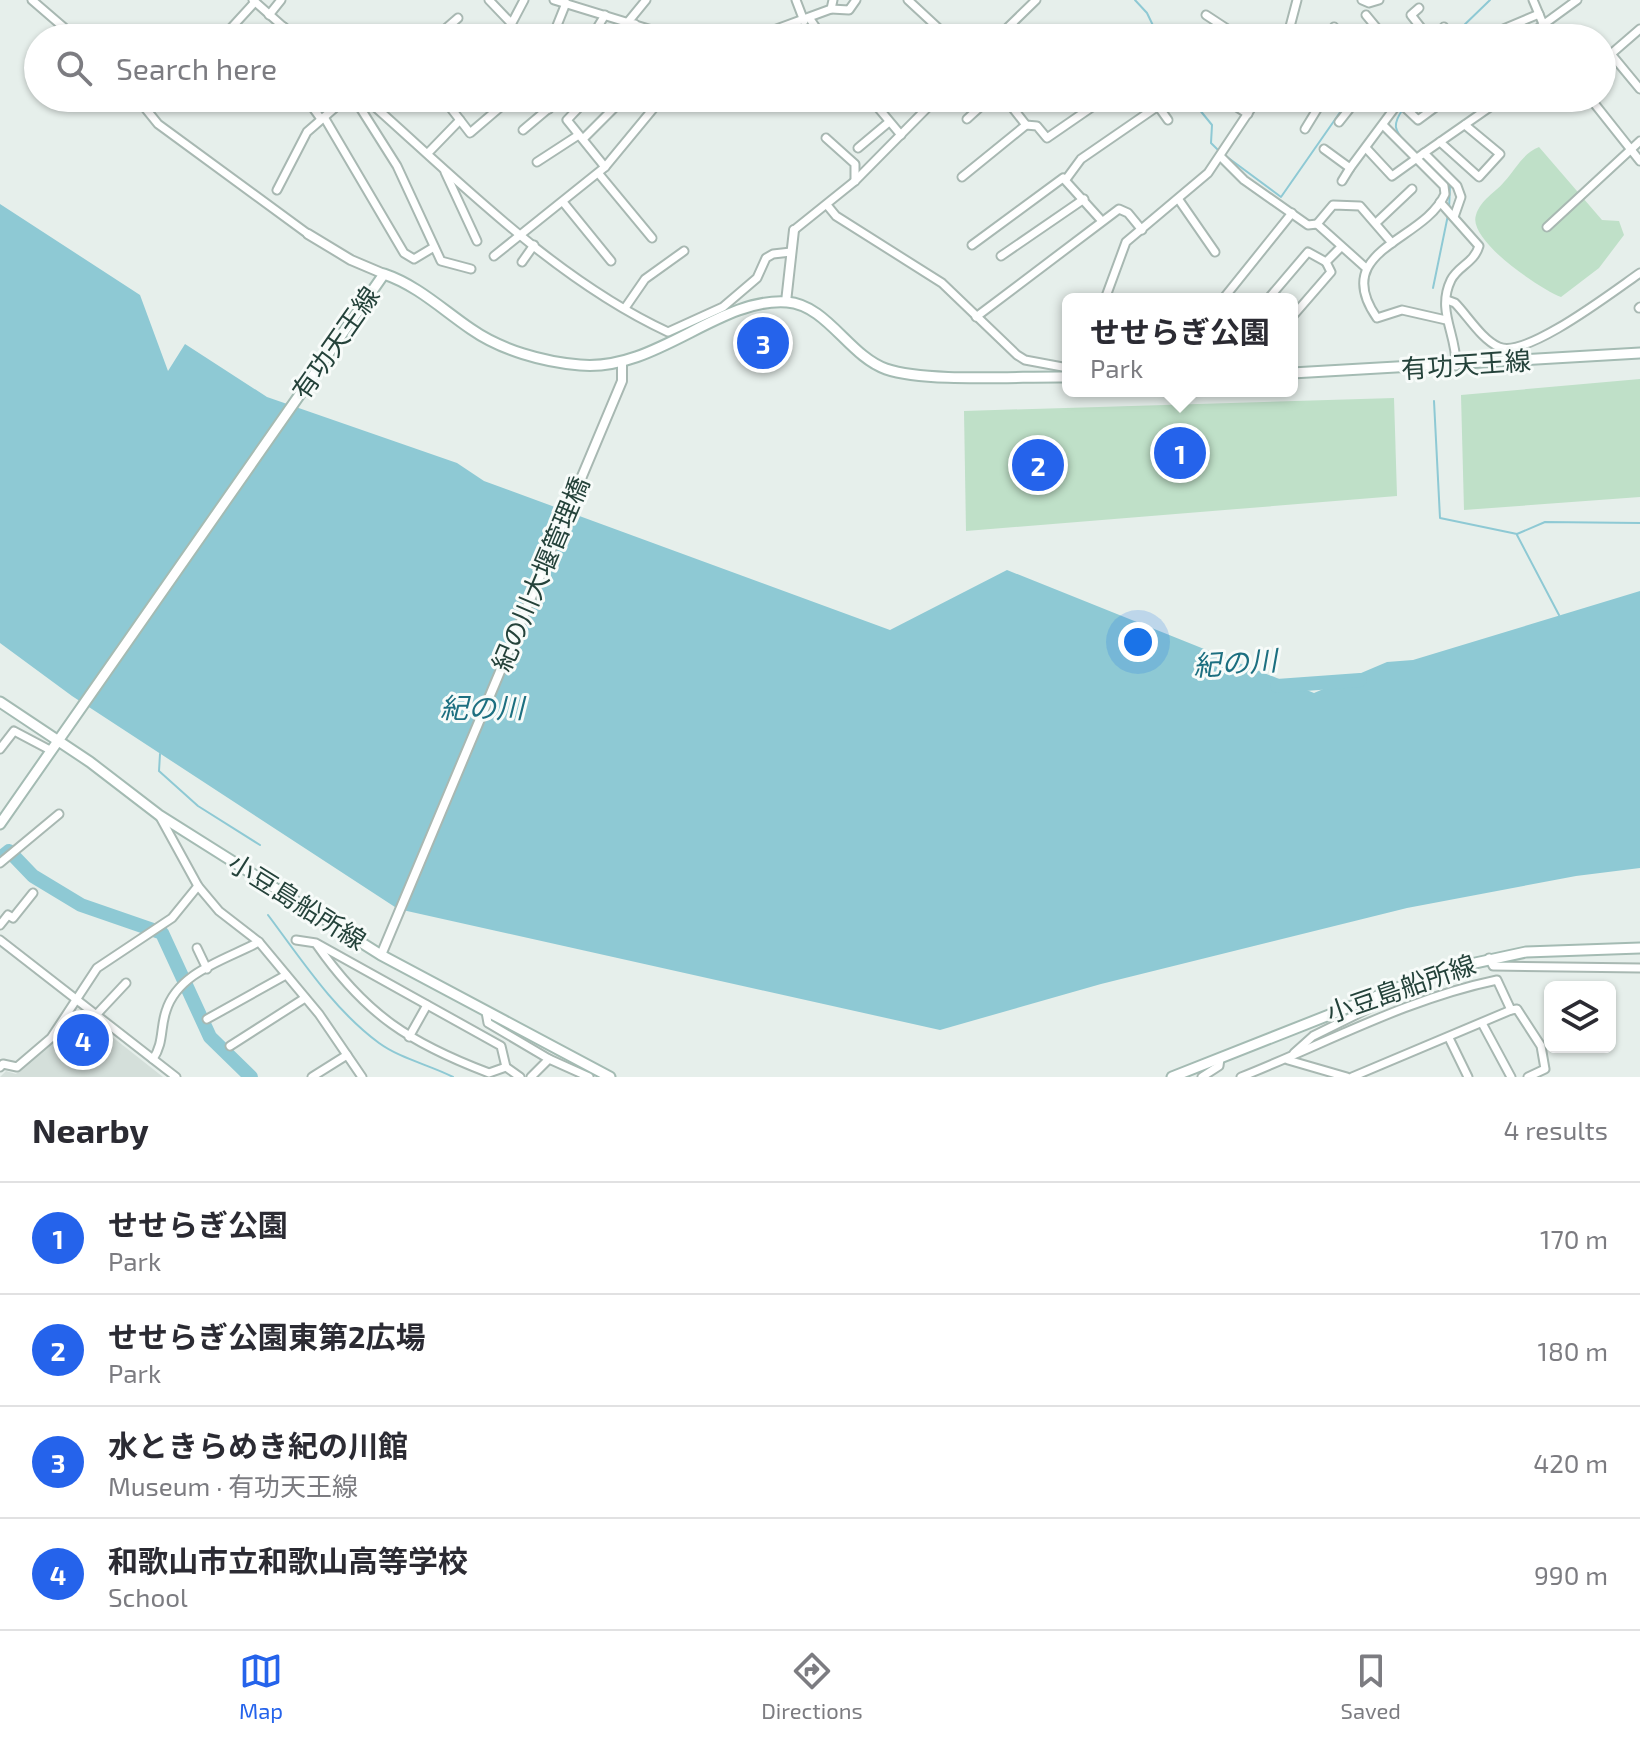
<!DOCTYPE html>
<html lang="en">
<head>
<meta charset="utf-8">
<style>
	:root { --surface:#fff; --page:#f7f7f7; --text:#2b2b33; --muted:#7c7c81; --line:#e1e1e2; --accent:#2563eb }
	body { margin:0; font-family:"Exo 2","Noto Sans JP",sans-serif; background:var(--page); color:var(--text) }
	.controls { position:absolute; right:24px; bottom:24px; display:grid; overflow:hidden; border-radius:12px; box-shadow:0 2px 6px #0004 }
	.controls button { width:72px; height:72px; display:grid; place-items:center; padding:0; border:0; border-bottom:2px solid var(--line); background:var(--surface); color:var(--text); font:40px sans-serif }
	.you { position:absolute; left:1138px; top:642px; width:28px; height:28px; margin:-20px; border:6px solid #fff; border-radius:50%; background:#1a73e8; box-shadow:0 0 0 12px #1a73e833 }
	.badge { display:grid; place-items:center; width:52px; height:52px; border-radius:50%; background:var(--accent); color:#fff; font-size:26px; font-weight:700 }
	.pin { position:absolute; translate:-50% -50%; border:4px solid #fff; box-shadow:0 2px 8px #0006 }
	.popup { position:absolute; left:1062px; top:293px; width:236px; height:104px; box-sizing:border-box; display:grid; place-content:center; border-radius:12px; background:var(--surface); filter:drop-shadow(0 2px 6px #0005); font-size:26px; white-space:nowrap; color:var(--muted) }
	.popup b { font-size:30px; color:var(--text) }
	.popup::after { content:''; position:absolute; left:50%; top:100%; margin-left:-16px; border:16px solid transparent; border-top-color:var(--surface) }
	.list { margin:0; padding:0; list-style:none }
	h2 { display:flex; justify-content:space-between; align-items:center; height:104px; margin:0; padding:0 32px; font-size:34px }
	h2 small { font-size:26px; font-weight:400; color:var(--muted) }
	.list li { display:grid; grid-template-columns:52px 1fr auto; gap:24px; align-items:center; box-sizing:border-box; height:112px; padding:0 32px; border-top:2px solid var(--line) }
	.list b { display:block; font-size:30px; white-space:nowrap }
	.list p { margin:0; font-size:26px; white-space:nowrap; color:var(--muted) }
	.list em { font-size:26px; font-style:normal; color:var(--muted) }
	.icon { flex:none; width:44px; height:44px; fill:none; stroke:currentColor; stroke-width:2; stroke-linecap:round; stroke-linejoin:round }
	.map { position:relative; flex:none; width:1640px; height:1077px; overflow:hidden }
	.search { position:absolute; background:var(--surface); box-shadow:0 2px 6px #0004; left:24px; right:24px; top:24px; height:88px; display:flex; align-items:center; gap:20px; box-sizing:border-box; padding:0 28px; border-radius:44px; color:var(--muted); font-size:30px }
	.sheet { height:552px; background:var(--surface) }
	nav { display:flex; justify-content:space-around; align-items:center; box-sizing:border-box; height:112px; border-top:2px solid var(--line); background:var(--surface); font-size:22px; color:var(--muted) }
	nav a { display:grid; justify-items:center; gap:4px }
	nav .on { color:var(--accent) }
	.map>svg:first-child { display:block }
</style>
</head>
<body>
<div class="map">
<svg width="1640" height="1077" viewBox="0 0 1640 1077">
	<rect width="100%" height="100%" fill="#e6efeb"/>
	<path fill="#d4dfda" d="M78 1010 163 1077H0L6 1071 16 1074Z"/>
	<g fill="#bfe0c8">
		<path d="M1539 147 1602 220 1619 221 1624 235 1599 268 1561 297C1540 289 1467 240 1476 215 1481 199 1495 193 1504 182 1516 169 1522 154 1539 147Z"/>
		<path d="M1640 379V497L1464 510 1461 395Z"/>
		<path d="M1394 398 1397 496 966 531 964 411Z"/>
	</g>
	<path fill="#8ec9d4" d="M0 204 140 295 168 371 185 344 267 397 457 463 484 481 890 630 1007 570 1314 693 1387 662 1413 660 1640 591V868L1576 876 1407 908 1101 984 940 1030 398 909 72 696 0 643Z"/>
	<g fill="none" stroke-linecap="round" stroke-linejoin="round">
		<g stroke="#8ec9d4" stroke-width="2">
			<path d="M1135 0 1147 13 1159 38"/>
			<path d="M1457 38 1458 31 1490 0"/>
			<path d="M1190 98 1212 125 1211 143 1218 150"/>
			<path d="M1403 109C1392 125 1394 129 1406 144"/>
			<path d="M1223 154 1281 197 1350 98"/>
			<path d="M1433 171 1450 186 1449 209"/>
			<path d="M1433 288 1448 215"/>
			<path d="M1434 401 1440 518 1517 534 1545 522 1640 523"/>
			<path d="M1517 535 1559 615"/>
			<path d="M160 754 159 771 198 806 260 845"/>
			<path d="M268 915C301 959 334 1010 379 1043 401 1059 430 1065 453 1077"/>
		</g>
		<g stroke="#8ec9d4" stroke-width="14">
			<path d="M1277 686 1360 680"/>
			<path d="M0 858 9 851 33 876 81 905 162 933 210 1037 251 1077"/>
		</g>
		<g stroke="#a8b8b2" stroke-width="11">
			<g id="minor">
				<path d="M32 0 76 38"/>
				<path d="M253 0 296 38"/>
				<path d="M489 0 511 23"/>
				<path d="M554 0 678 38"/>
				<path d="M796 0 804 21"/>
				<path d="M908 0 949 38"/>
				<path d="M1362 0 1369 3 1379 0"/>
				<path d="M1533 0 1549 38"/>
				<path d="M1419 8 1411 15 1429 38"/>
				<path d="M831 9 849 10 856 0"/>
				<path d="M269 15 281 0"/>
				<path d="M1206 15 1241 38"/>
				<path d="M1366 15 1385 38"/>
				<path d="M810 19 823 38"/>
				<path d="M628 22 646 0"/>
				<path d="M1334 27 1343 38"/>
				<path d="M1640 29 1611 54 1640 89"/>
				<path d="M222 38 255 2"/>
				<path d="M270 38 284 27"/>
				<path d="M435 38 458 18"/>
				<path d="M504 38 524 0"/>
				<path d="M552 38 566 3"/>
				<path d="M591 38 605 15"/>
				<path d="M629 38 635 24"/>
				<path d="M752 38 831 9 833 0"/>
				<path d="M997 38 1036 0"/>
				<path d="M1287 38 1297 0"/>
				<path d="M1435 38 1444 27"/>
				<path d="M1482 38 1539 14"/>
				<path d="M1525 38 1577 0"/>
				<path d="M137 98 158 124 308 234"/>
				<path d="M306 98 321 119"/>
				<path d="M354 98 397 166 441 261 471 269"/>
				<path d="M365 98C458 180 554 279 668 332L723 307 757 278 766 258 773 254 791 252"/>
				<path d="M443 98 460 120"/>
				<path d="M540 98 549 109"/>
				<path d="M588 98 567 120 605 167"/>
				<path d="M870 98 901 135"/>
				<path d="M1005 98 1026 125 1037 126 1047 138 1105 98"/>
				<path d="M1223 98 1248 114"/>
				<path d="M1590 98 1640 161"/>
				<path d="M256 100 258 98"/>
				<path d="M1399 102 1418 120 1448 98"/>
				<path d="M324 117 404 253 414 259 434 247"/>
				<path d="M967 119 990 98"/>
				<path d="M1339 122 1358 98"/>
				<path d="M1384 126 1444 186 1445 194C1424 242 1329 249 1377 318L1402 310 1446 320"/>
				<path d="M1305 129 1324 98"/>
				<path d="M523 130 561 98"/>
				<path d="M584 138 624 98"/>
				<path d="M826 138 855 164V181"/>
				<path d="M1440 142 1479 177 1500 154 1465 125"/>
				<path d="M858 148 889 122"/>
				<path d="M1366 148 1392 176 1424 153 1457 186 1461 197 1454 217"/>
				<path d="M1324 149 1350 168 1402 98"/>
				<path d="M428 153 460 120 470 133 511 98"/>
				<path d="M1424 153 1503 98"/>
				<path d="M1221 157 1244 180 1308 225 1317 224 1366 268"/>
				<path d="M537 162 577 136"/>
				<path d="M445 172 477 241"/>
				<path d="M599 174 652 238"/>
				<path d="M962 177 1026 125"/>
				<path d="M1067 178 1081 159 1158 106 1168 120"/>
				<path d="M1342 181 1350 168"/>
				<path d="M277 190 307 132 346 98"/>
				<path d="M1179 200 1215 252"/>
				<path d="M563 202 611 261"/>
				<path d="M1440 202 1479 246C1474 263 1458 266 1451 280 1436 311 1457 334 1456 366"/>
				<path d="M827 205 836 216 942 283 1017 355 1025 360 1068 368"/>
				<path d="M1377 222 1412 189"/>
				<path d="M1317 224 1333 205 1360 206 1392 243"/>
				<path d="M1547 227 1640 141"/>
				<path d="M794 230 855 181 937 98"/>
				<path d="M972 245 1063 178 1101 220"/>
				<path d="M494 256 605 167 662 98"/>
				<path d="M1001 256 1084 199"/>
				<path d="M522 262 534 245"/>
				<path d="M1105 299 1126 242 1208 173 1258 98"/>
				<path d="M1223 299 1292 213"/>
				<path d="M1268 299 1308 252 1326 262"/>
				<path d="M1447 300 1455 303C1467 315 1482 340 1499 347 1526 359 1615 290 1640 273"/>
				<path d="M625 308 645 279 684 251"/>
				<path d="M1639 308 1640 307"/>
				<path d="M976 317 1119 209 1128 213 1142 230"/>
				<path d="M1292 317 1331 272 1326 262 1341 247"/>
				<path d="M0 749 14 731 50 750"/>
				<path d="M159 815 198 886 219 911 259 942 319 1014 362 1077"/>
				<path d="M0 863 59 814"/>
				<path d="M0 925 8 915 13 918 33 893"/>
				<path d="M0 940 176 1077"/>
				<path d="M296 940 316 943 501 1046 506 1067 520 1077"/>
				<path d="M317 945C366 1015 410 1043 489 1073L506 1067"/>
				<path d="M197 948 207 969"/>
				<path d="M1489 958 1493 966 1640 968"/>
				<path d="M486 1012 488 1023 549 1059 531 1077"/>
				<path d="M96 1015 126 983"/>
				<path d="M207 1019 286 975"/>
				<path d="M1483 1025 1511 1077"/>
				<path d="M409 1037 427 1005"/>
				<path d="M1449 1038 1468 1077"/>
				<path d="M230 1046 305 998"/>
				<path d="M1294 1053 1313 1036 1400 993 1404 986"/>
				<path d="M153 1059C164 1043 160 1028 166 1011 178 972 225 960 259 942"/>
				<path d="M549 1059 589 1077"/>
				<path d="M1288 1060 1347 1077"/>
				<path d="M0 1067 3 1064 17 1067 51 1038 97 968 172 918 198 886"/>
				<path d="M312 1077 347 1055"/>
				<path d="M1202 1077 1219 1066 1220 1058"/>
				<path d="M1241 1077C1327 1043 1406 999 1497 980L1511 1010 1517 1009 1541 1046 1545 1069 1528 1077"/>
				<path d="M1352 1077 1511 1010"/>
			</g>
		</g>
		<g stroke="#a8b8b2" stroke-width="12">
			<g id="tertiary">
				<path d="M308 234 351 260 384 274"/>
				<path d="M786 302 794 230"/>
				<path d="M381 955 622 381V363"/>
			</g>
		</g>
		<g stroke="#a4bbb3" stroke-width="13">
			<g id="secondary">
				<path d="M1292 373 1640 353"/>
				<path d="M0 702 90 762 159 815 381 955 610 1077"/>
				<path d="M0 824 384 274C417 285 443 310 471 329 501 350 543 362 580 365 656 372 719 297 787 302 827 305 849 356 886 369 927 383 1021 376 1068 377"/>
				<path d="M1172 1077 1443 970 1526 952 1640 948"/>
			</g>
		</g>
		<use href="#minor" stroke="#fff" stroke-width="7"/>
		<use href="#tertiary" stroke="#fff" stroke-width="8"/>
		<use href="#secondary" stroke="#fff" stroke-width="9"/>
	</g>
	<g text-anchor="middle" stroke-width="6" stroke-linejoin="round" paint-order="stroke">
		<g font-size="26" fill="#24423a" stroke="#f7fbf9">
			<text transform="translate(336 343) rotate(-55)" y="9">有功天王線</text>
			<text transform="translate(1466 365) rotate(-4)" y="9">有功天王線</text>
			<text transform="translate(541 574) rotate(-67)" y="9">紀の川大堰管理橋</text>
			<text transform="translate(297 902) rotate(32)" y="9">小豆島船所線</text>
			<text transform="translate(1401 989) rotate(-19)" y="9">小豆島船所線</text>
		</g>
		<g font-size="28" font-style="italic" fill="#1c6f80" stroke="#f7fbf9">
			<text transform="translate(1235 663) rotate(-4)" y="10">紀の川</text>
			<text x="482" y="718">紀の川</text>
		</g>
	</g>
</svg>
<div class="controls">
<button><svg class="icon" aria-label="layers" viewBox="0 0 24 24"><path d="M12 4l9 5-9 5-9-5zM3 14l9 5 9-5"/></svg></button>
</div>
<div class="you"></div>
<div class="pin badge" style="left:1180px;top:453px">1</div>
<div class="popup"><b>せせらぎ公園</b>Park</div>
<div class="pin badge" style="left:1038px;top:465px">2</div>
<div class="pin badge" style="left:763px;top:343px">3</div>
<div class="pin badge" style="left:83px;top:1040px">4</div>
<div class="search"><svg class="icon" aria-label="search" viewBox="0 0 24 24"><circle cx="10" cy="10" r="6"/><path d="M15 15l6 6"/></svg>Search here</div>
</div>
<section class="sheet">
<h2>Nearby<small>4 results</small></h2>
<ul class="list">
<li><span class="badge">1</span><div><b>せせらぎ公園</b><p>Park</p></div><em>170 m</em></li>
<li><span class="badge">2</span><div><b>せせらぎ公園東第2広場</b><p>Park</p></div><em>180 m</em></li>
<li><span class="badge">3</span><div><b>水ときらめき紀の川館</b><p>Museum · 有功天王線</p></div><em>420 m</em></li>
<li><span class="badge">4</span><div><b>和歌山市立和歌山高等学校</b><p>School</p></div><em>990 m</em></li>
</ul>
</section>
<nav>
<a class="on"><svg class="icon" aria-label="map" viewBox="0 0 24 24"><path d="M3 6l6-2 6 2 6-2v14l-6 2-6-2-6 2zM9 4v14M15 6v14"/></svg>Map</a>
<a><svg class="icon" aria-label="directions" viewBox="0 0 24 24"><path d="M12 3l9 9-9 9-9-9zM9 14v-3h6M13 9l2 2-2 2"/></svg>Directions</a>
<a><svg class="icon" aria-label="saved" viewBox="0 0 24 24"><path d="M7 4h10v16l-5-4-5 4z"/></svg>Saved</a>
</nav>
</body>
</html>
